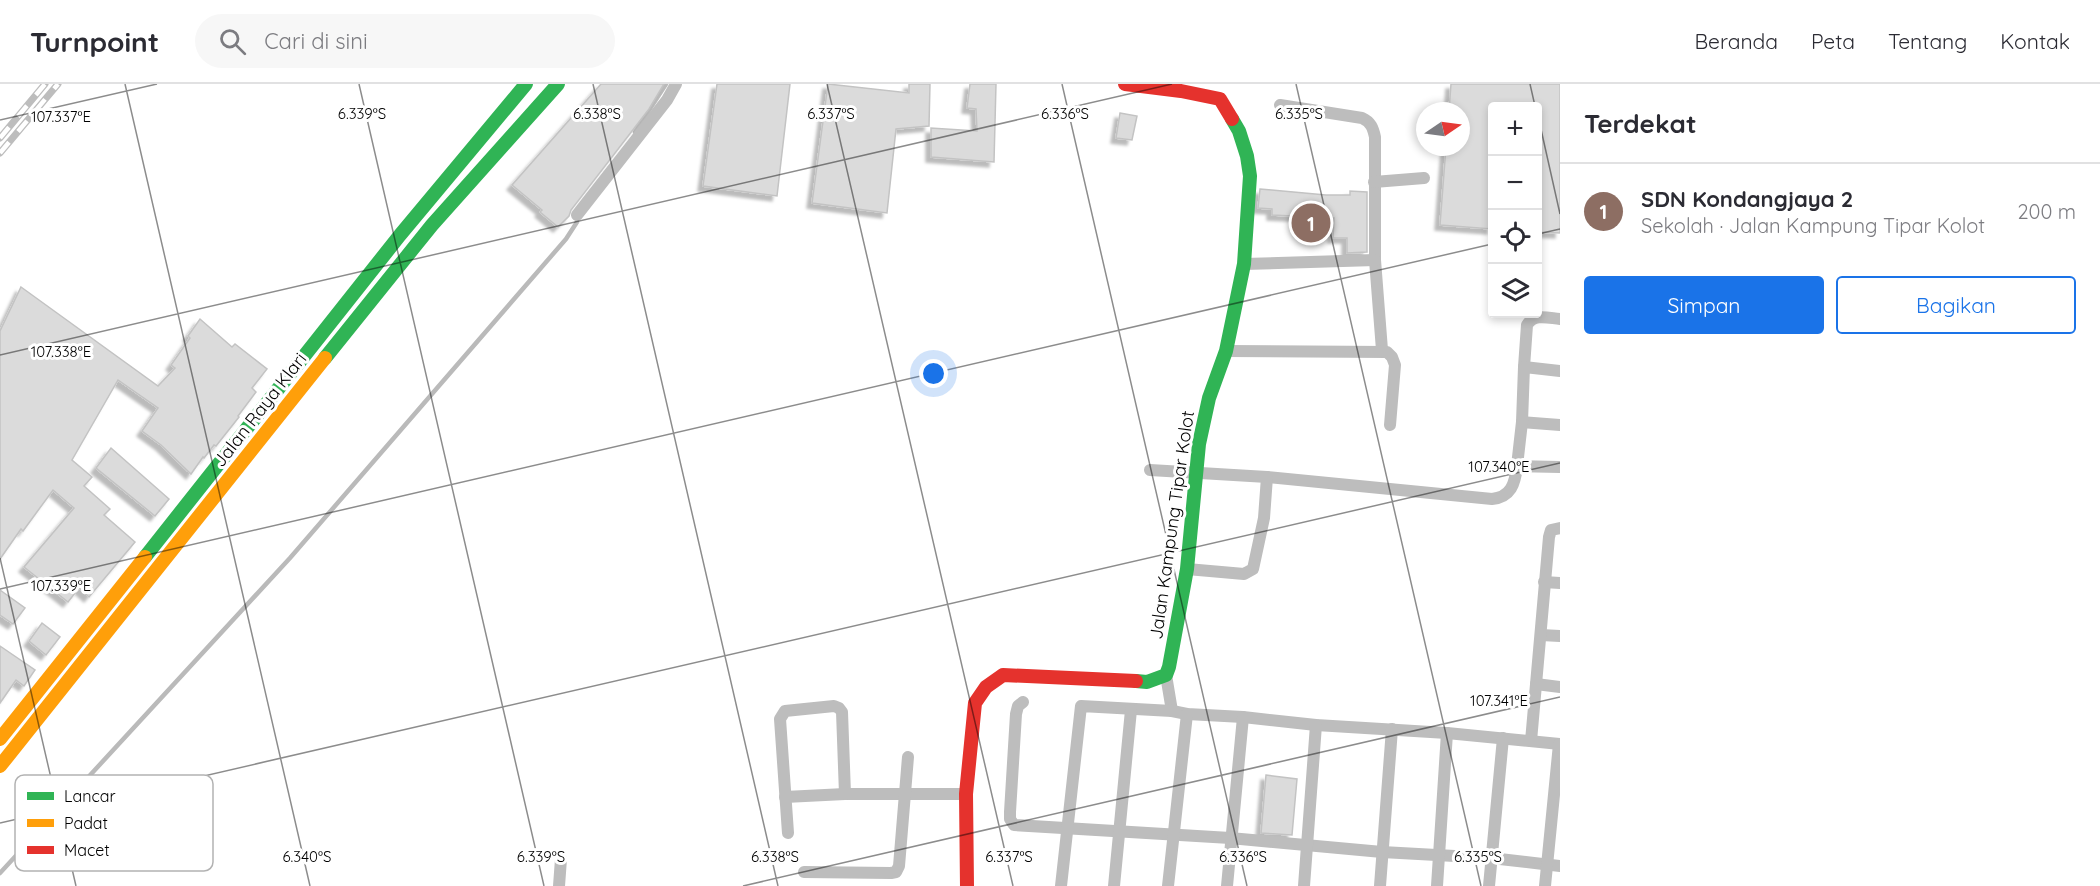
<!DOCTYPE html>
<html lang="id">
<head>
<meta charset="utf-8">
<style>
	:root { --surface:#fff; --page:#f7f7f7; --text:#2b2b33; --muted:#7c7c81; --line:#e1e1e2; --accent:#1a73e8 }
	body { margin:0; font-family:Quicksand,sans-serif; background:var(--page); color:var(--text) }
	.controls { position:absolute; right:18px; top:18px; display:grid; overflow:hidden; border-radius:6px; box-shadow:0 3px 9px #0003 }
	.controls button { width:54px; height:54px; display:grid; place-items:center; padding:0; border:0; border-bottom:2px solid var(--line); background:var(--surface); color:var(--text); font:30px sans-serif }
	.compass { position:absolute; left:1416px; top:18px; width:54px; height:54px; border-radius:50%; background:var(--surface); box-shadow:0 3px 9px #0003; rotate:77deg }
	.you { position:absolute; left:934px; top:290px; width:21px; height:21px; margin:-15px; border:4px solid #fff; border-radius:50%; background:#1a73e8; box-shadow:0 0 0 9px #1a73e833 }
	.badge { display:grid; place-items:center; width:39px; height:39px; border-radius:50%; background:var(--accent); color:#fff; font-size:20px; font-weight:700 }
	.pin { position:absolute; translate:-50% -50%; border:3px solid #fff; box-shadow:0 2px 6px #0006 }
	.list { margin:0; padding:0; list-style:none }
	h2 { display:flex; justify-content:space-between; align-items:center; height:78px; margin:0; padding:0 24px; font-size:26px }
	h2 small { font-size:20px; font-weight:400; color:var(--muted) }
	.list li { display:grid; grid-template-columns:39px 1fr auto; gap:18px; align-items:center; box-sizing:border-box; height:96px; padding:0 24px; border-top:2px solid var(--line) }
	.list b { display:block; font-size:22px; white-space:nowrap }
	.list p { margin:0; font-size:20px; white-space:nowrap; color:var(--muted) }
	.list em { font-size:20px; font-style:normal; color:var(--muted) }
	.actions { display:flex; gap:12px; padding:18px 24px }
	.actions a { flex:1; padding:14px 0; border:2px solid var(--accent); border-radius:6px; text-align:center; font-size:21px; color:var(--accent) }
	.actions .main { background:var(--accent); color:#fff }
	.icon { flex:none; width:33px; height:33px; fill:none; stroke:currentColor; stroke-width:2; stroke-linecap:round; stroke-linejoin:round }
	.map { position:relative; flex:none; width:1560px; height:802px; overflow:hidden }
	header { display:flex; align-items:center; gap:36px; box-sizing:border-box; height:84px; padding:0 30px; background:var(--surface); border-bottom:2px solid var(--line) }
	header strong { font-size:28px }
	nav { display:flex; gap:33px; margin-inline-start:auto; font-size:21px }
	.search { width:420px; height:54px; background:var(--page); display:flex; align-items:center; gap:15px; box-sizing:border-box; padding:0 21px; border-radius:33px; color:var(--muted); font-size:22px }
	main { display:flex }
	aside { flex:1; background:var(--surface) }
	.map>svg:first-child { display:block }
</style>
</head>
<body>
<header>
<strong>Turnpoint</strong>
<div class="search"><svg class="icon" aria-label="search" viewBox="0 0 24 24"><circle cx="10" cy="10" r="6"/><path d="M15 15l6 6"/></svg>Cari di sini</div>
<nav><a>Beranda</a><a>Peta</a><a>Tentang</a><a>Kontak</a></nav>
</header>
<main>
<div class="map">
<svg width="1560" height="802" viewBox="0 0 1560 802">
	<defs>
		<filter id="shadow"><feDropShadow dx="-5" dy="5" stdDeviation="1.5" flood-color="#0004"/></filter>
	</defs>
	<rect width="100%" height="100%" fill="#fff"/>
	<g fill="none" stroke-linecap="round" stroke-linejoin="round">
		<g stroke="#bababa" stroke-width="4.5">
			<path d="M635 48 666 0"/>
			<path d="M0 789 290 474 566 155 577 138"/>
		</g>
	</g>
	<g fill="#dbdbdb" stroke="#c3c3c3" stroke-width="1.5" filter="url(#shadow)">
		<path d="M601 0H664L649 25 571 126 569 132 558 143 540 128 542 126 512 101Z"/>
		<path d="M717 0H790L777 112 703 102Z"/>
		<path d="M828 0 909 9V0H930L929 42 896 45 887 129 812 119Z"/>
		<path d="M970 0H996L994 78 931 73V44L977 47 976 25 967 24Z"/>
		<path d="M1451 0H1560V149L1538 148V22H1492V145L1440 141 1446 63H1461V27H1449Z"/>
		<path d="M1120 29 1137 32 1132 56 1116 54Z"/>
		<path d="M1260 105 1326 111H1350V107L1367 108V168L1347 169V154H1333L1334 134 1272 131V125L1258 124Z"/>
		<path d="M21 203 158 302 175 284 171 281 190 254 188 252 200 235 232 263 235 260 267 285 252 304 256 308 238 332 239 333 216 362 214 361 204 374 203 373 191 390 161 361 142 347 158 324 118 296 72 376 92 393 84 402 110 425 104 431 135 458 89 513 79 504 68 518 24 483 74 424 53 406 23 447 21 445 0 475V247Z"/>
		<path d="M111 364 169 415 155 432 96 384Z"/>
		<path d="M0 506 25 524 13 540 0 531Z"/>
		<path d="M42 539 60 553 46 571 29 557Z"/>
		<path d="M0 562 35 586 24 602 16 596 0 619Z"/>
		<path d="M1266 691 1297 695 1292 751 1261 749Z"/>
	</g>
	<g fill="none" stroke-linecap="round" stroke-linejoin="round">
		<g stroke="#bdbdbd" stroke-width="12">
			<path d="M1280 21 1362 34C1371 38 1373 44 1375 53V176L1382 266"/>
			<path d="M1374 98 1424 94"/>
			<path d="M577 131 667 16 676 0"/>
			<path d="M1244 180 1375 176"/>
			<path d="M1226 267 1387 268 1392 273 1395 281 1390 341"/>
			<path d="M1524 283 1527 241C1534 229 1548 234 1560 235"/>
			<path d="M1522 338 1560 341"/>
			<path d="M1517 382 1522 338 1524 283 1560 287"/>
			<path d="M1150 386 1267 393 1492 415C1511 413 1515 400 1517 382L1560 383"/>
			<path d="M1187 485 1244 490 1253 485 1264 434 1267 393"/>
			<path d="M1544 498 1560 499"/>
			<path d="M1541 551 1560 552"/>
			<path d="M1166 591 1172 627"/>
			<path d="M1536 600 1560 603"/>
			<path d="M1023 618 1018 622 1016 630 1010 728V735L1014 741 1230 754 1382 768 1491 774 1560 782"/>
			<path d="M1531 657 1549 453 1551 446 1560 444"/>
			<path d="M785 713 845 710H966"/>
			<path d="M788 749 780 635 785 627 834 622 839 624 842 628 845 710"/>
			<path d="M804 788 891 789 896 788 899 782 908 673"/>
			<path d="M559 802 561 775"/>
			<path d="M1061 802 1081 622 1172 627 1187 630 1243 633 1316 641 1447 649 1560 660"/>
			<path d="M1114 802 1131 626"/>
			<path d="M1168 802 1187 630"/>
			<path d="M1227 802 1243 633"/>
			<path d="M1304 802 1316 641"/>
			<path d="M1380 802 1392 645"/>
			<path d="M1437 802 1447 649"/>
			<path d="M1489 802 1503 654"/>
			<path d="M1545 802 1559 660"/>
		</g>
		<g stroke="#30b455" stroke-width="14">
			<path d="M325 274 432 141 558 0"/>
			<path d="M145 473 400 151 526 0"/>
			<path d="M1136 597 1147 598 1166 591 1169 583 1187 485 1199 360 1209 314 1226 267 1244 180 1250 92 1247 72 1239 47 1232 35"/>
		</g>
		<g stroke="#ff9f0a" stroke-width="14">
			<path d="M0 655 145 473"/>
			<path d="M0 682 325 274"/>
		</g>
		<g stroke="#e5322d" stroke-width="14">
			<path d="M1125 0 1181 7 1220 15 1232 35"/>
			<path d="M967 802 966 710 975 619 986 603 1003 591 1136 597"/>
		</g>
		<g stroke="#bdbdbd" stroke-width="7">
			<g id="rail">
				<path d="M0 54 45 0"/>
				<path d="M0 69 58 0"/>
			</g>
		</g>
		<use href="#rail" stroke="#fff" stroke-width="4.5" stroke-dasharray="14" stroke-linecap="butt"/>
	</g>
	<path fill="none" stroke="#000" stroke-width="1.5" stroke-opacity="0.45" d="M125 0 310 802M359 0 544 802M593 0 778 802M827 0 1013 802M1062 0 1247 802M1296 0 1481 802M1530 0 1535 22M1538 32 1560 130M0 36 157 0M1538 150 1560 145M0 271 1172 0M0 474 76 802M0 505 1492 160M0 739 1560 379M743 802 1560 613"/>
	<g text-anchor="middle" stroke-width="6" stroke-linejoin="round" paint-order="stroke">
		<g font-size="18" fill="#000" stroke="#fff">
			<text transform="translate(260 326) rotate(-52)" y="6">Jalan Raya Klari</text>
			<text transform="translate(1172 441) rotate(-82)" y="6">Jalan Kampung Tipar Kolot</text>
		</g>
	</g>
	<rect x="15" y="691" width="198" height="96" rx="9" fill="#fff" stroke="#b2b2b2" stroke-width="1.5"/>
	<rect x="27" y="708" width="27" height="8" fill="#30b455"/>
	<rect x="27" y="735" width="27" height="8" fill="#ff9f0a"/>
	<rect x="27" y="762" width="27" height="8" fill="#e5322d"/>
	<g font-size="16" fill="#000">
		<text x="64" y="718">Lancar</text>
		<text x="64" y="745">Padat</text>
		<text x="64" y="772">Macet</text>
	</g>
	<g font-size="15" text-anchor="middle" fill="#000" stroke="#fff" stroke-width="6" stroke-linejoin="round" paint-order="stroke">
		<text x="362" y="35">6.339°S</text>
		<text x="597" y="35">6.338°S</text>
		<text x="831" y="35">6.337°S</text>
		<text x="1065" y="35">6.336°S</text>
		<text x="1299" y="35">6.335°S</text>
		<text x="61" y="38">107.337°E</text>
		<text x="61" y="273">107.338°E</text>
		<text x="1499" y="388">107.340°E</text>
		<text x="61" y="507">107.339°E</text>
		<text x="1499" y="622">107.341°E</text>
		<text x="307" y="778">6.340°S</text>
		<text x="541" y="778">6.339°S</text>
		<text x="775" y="778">6.338°S</text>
		<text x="1009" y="778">6.337°S</text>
		<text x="1243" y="778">6.336°S</text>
		<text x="1478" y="778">6.335°S</text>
	</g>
</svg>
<div class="controls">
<button>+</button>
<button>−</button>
<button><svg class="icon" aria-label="locate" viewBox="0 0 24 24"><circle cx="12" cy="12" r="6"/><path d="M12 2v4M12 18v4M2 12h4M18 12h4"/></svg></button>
<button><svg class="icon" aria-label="layers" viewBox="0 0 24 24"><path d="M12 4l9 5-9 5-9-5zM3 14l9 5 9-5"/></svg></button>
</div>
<svg class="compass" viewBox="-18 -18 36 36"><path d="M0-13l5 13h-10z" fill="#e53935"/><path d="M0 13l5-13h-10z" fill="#7c7c81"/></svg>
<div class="you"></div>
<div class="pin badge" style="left:1311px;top:139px;background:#8d6e63">1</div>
</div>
<aside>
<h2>Terdekat<small></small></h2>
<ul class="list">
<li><span class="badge" style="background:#8d6e63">1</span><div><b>SDN Kondangjaya 2</b><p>Sekolah · Jalan Kampung Tipar Kolot</p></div><em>200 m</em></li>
</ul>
<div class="actions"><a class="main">Simpan</a><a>Bagikan</a></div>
</aside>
</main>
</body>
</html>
